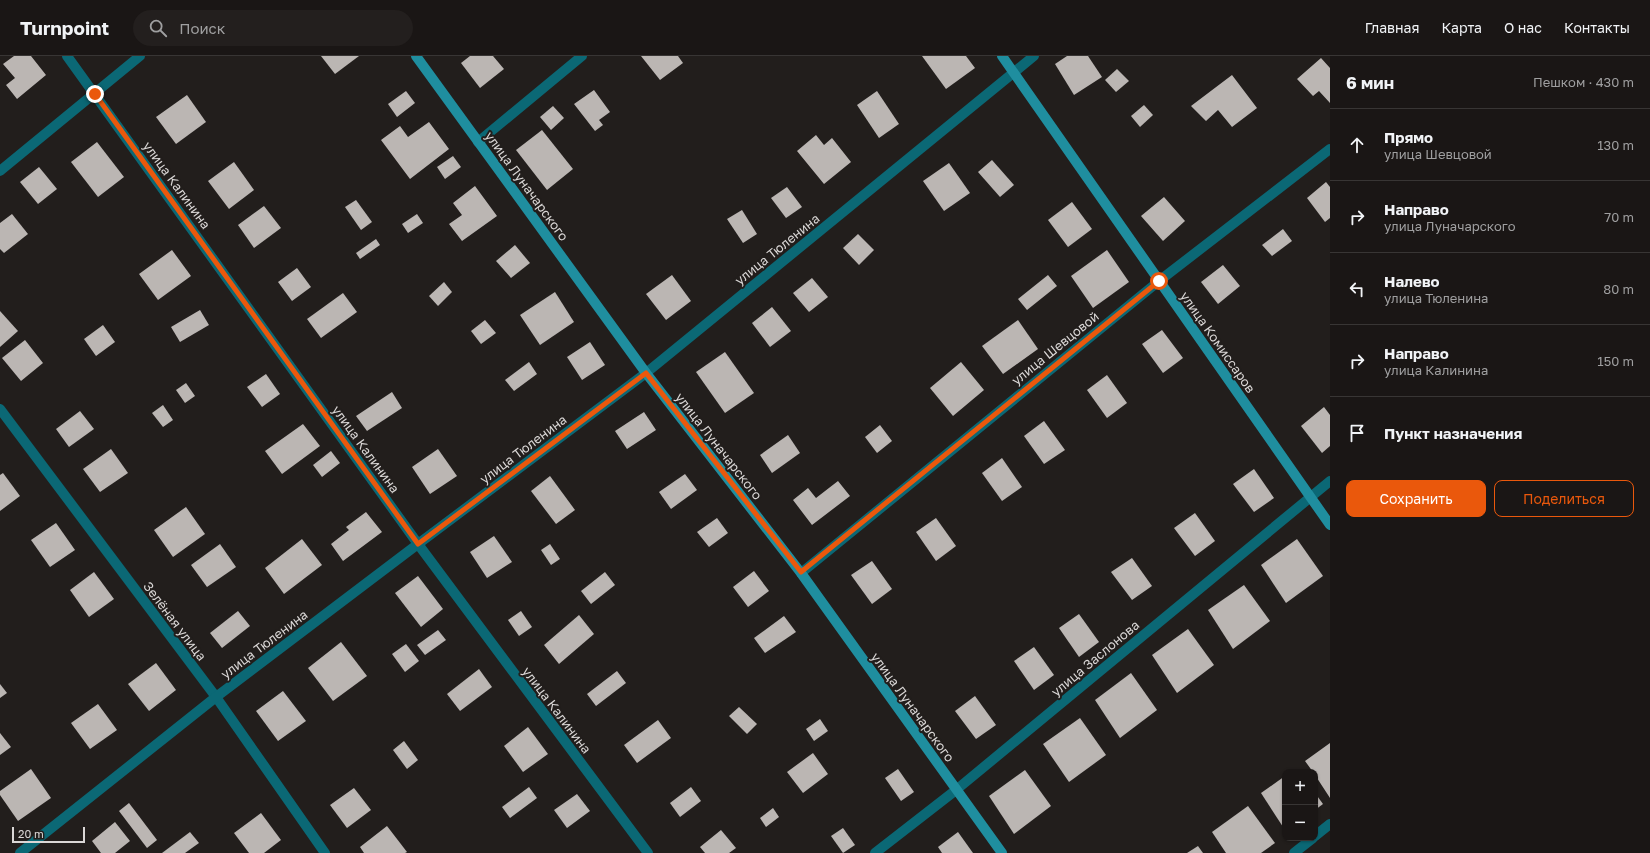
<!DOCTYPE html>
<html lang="ru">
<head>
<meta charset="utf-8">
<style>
	:root { --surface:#1a1615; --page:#231f1e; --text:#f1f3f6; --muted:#9f9fa0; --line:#383534; --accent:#ea580c }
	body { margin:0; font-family:"Golos Text",sans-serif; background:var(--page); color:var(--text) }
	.controls { position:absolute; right:12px; bottom:12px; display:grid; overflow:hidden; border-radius:8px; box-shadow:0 1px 3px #0004 }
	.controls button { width:36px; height:36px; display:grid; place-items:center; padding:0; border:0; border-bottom:1px solid var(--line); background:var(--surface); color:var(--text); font:20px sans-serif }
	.scale { position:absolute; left:12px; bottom:10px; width:73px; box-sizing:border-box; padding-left:4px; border:2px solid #dad7d6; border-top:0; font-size:11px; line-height:14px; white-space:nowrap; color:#dad7d6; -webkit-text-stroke:3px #221e1c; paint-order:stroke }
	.stop { position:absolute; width:12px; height:12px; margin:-9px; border:3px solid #ea580c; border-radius:50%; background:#fff }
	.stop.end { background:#ea580c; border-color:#fff; box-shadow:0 1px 4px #0008 }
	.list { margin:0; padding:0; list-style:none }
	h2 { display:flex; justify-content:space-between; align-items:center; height:52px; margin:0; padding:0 16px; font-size:17px }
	h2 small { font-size:13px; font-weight:400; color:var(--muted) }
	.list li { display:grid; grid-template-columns:26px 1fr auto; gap:12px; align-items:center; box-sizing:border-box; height:72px; padding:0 16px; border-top:1px solid var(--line) }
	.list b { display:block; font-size:15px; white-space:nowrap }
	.list p { margin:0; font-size:13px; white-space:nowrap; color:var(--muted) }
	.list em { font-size:13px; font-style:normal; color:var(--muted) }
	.actions { display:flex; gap:8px; padding:12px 16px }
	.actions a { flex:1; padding:9px 0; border:1px solid var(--accent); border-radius:8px; text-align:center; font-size:14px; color:var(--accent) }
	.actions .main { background:var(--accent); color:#fff }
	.icon { flex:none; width:22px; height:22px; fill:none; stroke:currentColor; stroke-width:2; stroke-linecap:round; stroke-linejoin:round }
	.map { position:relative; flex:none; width:1330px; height:797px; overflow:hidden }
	header { display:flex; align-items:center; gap:24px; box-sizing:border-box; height:56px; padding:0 20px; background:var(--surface); border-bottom:1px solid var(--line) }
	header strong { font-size:19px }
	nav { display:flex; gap:22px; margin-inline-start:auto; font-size:14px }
	.search { width:280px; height:36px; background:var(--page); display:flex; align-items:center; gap:10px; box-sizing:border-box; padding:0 14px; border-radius:22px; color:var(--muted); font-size:15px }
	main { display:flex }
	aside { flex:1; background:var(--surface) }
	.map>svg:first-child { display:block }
</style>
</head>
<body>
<header>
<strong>Turnpoint</strong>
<div class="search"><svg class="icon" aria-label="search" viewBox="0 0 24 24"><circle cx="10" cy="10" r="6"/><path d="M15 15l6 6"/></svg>Поиск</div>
<nav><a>Главная</a><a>Карта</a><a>О нас</a><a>Контакты</a></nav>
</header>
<main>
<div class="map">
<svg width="1330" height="797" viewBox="0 0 1330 797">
	<rect width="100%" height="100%" fill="#221e1c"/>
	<g fill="#bbb6b3">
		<path d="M14 0H31L46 19 17 43 6 29 15 22 3 8Z"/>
		<path d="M321 0H359L335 18Z"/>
		<path d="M470 0H493L504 13 480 32 461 7Z"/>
		<path d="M641 0H678L683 7 660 24Z"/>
		<path d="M922 0H966L975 12 946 33Z"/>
		<path d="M1067 0H1088L1102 21 1074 39 1055 8Z"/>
		<path d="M1321 2 1330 12V47L1319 35 1313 40 1297 23Z"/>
		<path d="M1117 13 1129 25 1116 36 1105 24Z"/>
		<path d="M1232 19 1257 52 1232 71 1218 54 1206 65 1191 50Z"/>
		<path d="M594 34 610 56 599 64 603 69 595 75 574 48Z"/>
		<path d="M406 35 415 47 397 61 388 48Z"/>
		<path d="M877 35 899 68 879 82 857 49Z"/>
		<path d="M187 39 206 66 176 88 156 61Z"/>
		<path d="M1144 49 1153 59 1140 71 1131 60Z"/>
		<path d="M553 50 564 62 551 74 540 61Z"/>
		<path d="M429 66 449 93 410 123 381 84 400 70 408 81Z"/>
		<path d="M542 74 573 113 547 134 516 94Z"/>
		<path d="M816 79 824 89 832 82 851 106 824 128 797 95Z"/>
		<path d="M97 86 124 121 98 141 71 106Z"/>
		<path d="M453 100 461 111 445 123 437 111Z"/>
		<path d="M992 104 1014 129 1000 141 978 116Z"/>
		<path d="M234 106 254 134 229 153 208 125Z"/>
		<path d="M949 107 970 137 944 155 923 125Z"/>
		<path d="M39 111 57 133 38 148 20 126Z"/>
		<path d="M1326 126 1330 131V162L1325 166 1307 142Z"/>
		<path d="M475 130 497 160 462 185 449 168 462 159 453 147Z"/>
		<path d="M787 131 802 151 786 162 771 142Z"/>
		<path d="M1164 141 1185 165 1163 185 1141 160Z"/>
		<path d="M356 144 372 166 361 174 345 151Z"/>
		<path d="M1072 146 1092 173 1068 191 1048 164Z"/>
		<path d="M264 150 281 172 254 192 238 169Z"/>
		<path d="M742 154 757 178 743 187 727 163Z"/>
		<path d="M12 158 28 178 4 197 0 193V167Z"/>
		<path d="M417 158 423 167 408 177 402 168Z"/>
		<path d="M1283 173 1292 185 1272 200 1262 189Z"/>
		<path d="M858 178 874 194 859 209 843 192Z"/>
		<path d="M376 183 380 189 360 203 356 197Z"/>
		<path d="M515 189 530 207 511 222 496 205Z"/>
		<path d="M172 194 191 220 158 244 139 218Z"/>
		<path d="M1107 194 1129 226 1093 252 1071 220Z"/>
		<path d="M1223 209 1240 230 1218 248 1201 226Z"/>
		<path d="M297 212 311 231 292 245 278 226Z"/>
		<path d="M672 219 691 245 666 264 646 238Z"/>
		<path d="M1048 219 1057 230 1027 254 1018 243Z"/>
		<path d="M812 222 828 241 809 256 793 237Z"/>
		<path d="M444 226 452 236 438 250 429 240Z"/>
		<path d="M555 236 574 266 540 289 520 259Z"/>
		<path d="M343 237 357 256 321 282 307 263Z"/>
		<path d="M772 251 791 275 770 291 752 267Z"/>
		<path d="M200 254 209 269 180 286 171 271Z"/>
		<path d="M0 255 18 275 0 291Z"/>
		<path d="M485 264 496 277 481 288 471 275Z"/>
		<path d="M1018 264 1038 293 1003 318 982 290Z"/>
		<path d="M103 269 115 286 96 300 84 283Z"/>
		<path d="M1162 274 1183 302 1163 317 1142 288Z"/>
		<path d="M25 284 43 307 21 325 2 302Z"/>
		<path d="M590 286 605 309 582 324 567 301Z"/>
		<path d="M725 296 754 337 725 357 696 316Z"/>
		<path d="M529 306 537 318 514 335 505 324Z"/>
		<path d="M961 306 984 334 953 360 930 332Z"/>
		<path d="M266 318 280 338 262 351 247 331Z"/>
		<path d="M1107 319 1127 347 1107 362 1087 334Z"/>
		<path d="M186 327 195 340 185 347 176 334Z"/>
		<path d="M392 336 402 352 367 375 356 360Z"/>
		<path d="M163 349 173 364 163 371 152 357Z"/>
		<path d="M1324 351 1330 359V390L1322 397 1301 370Z"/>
		<path d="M80 355 94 373 69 391 56 373Z"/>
		<path d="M644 356 656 374 627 393 615 375Z"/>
		<path d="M1044 365 1065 394 1044 408 1024 380Z"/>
		<path d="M303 368 320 390 282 418 265 395Z"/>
		<path d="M880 369 892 385 877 397 865 381Z"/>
		<path d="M788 379 800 397 772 417 760 399Z"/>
		<path d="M111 393 128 417 100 436 83 413Z"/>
		<path d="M438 393 457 420 430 438 412 411Z"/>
		<path d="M331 395 340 407 322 421 313 409Z"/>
		<path d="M1002 402 1022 431 1002 445 982 417Z"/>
		<path d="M1254 413 1274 442 1254 456 1233 428Z"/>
		<path d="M3 417 20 440 0 455V419Z"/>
		<path d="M685 418 697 434 671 453 659 436Z"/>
		<path d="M550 420 575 454 556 468 531 435Z"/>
		<path d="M838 425 850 440 812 469 793 444 808 432 816 442Z"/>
		<path d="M186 451 205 478 173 501 154 474Z"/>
		<path d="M366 456 382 476 343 505 331 488 349 474 346 471Z"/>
		<path d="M1195 457 1215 485 1195 500 1174 472Z"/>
		<path d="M717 462 728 477 709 491 697 476Z"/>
		<path d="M936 462 956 490 936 505 916 476Z"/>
		<path d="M56 467 75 494 50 511 31 484Z"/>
		<path d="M494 480 512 506 487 522 470 496Z"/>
		<path d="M302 483 322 509 284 538 265 512Z"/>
		<path d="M1297 483 1323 520 1286 547 1261 509Z"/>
		<path d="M220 488 236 511 207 531 191 509Z"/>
		<path d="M550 488 560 503 551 509 541 494Z"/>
		<path d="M1132 502 1152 530 1132 544 1111 516Z"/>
		<path d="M872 505 892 533 872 548 851 519Z"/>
		<path d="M754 515 769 535 748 551 733 531Z"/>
		<path d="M94 516 114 543 89 561 70 534Z"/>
		<path d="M605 516 615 529 591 548 581 535Z"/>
		<path d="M418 520 443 553 421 571 395 537Z"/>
		<path d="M1244 529 1270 565 1233 593 1208 554Z"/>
		<path d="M238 555 250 570 222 592 210 577Z"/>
		<path d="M521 555 532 571 519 580 508 564Z"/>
		<path d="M1079 558 1099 586 1079 601 1059 572Z"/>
		<path d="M579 559 594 578 559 608 544 589Z"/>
		<path d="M784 560 796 576 765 597 754 582Z"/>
		<path d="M1188 573 1214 609 1177 637 1152 599Z"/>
		<path d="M438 574 446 584 425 599 417 589Z"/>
		<path d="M341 586 367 620 333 645 308 612Z"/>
		<path d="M406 588 419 605 405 616 392 598Z"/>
		<path d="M1034 591 1054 619 1034 634 1014 605Z"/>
		<path d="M156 607 176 634 149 655 128 628Z"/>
		<path d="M479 613 492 631 460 655 447 638Z"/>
		<path d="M617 615 626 627 596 650 587 638Z"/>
		<path d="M1131 617 1157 654 1120 682 1095 644Z"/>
		<path d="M0 628 7 637 0 642Z"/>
		<path d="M283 635 306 665 278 685 256 655Z"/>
		<path d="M975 640 996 669 976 683 955 655Z"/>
		<path d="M98 648 117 674 90 693 71 667Z"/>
		<path d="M739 651 757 668 747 678 729 660Z"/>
		<path d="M1080 662 1106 699 1069 726 1043 688Z"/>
		<path d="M820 663 828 675 814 685 806 673Z"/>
		<path d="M658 664 671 682 637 707 624 689Z"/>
		<path d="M528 671 548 698 523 716 504 690Z"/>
		<path d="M0 677 11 691 0 699Z"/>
		<path d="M404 685 418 704 407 713 393 694Z"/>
		<path d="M1330 687V742L1315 719V716H1313L1305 705Z"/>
		<path d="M813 697 828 718 803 737 787 716Z"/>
		<path d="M31 713 51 742 18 765 0 739V735Z"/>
		<path d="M898 713 914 736 901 745 885 722Z"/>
		<path d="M1025 714 1051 750 1014 778 989 740Z"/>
		<path d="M1285 720V774L1261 737Z"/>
		<path d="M529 731 537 742 510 762 502 751Z"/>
		<path d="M691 731 701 745 680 761 670 747Z"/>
		<path d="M354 732 371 754 347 772 330 749Z"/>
		<path d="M1315 737 1323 748 1315 754Z"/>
		<path d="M577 738 590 755 567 772 554 754Z"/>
		<path d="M129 747 157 784 147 792 119 755Z"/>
		<path d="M1248 750 1275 787 1261 797H1226L1212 776Z"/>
		<path d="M773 752 779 761 766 771 760 762Z"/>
		<path d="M261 757 281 784 264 797H249L234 777Z"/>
		<path d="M115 766 130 785 115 797H101L92 785Z"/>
		<path d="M387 770 407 796 405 797H364L360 791Z"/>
		<path d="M843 772 855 789 843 797 831 780Z"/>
		<path d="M721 774 736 792 729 797H705L700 791Z"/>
		<path d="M190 776 199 787 185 797H162Z"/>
		<path d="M958 776 973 797H942L938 791Z"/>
		<path d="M1198 790 1203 797H1187Z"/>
	</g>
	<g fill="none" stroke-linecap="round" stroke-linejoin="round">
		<g stroke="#0b6875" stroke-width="10">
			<path d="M67 0 418 488 648 797"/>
			<path d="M478 86 582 0"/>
			<path d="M0 115 140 0"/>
			<path d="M0 353 216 641 325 797"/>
			<path d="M801 517 1159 225 1330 93"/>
			<path d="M1315 780 1330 768"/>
			<path d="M20 797 216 641 418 488 646 317 1034 0"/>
			<path d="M875 797 956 734 1330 425"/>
			<path d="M1294 797 1313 782"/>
		</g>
		<g stroke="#1f8e9f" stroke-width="10">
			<path d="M416 0 646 317 801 517 1002 797"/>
			<path d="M1002 0 1330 469"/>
		</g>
	</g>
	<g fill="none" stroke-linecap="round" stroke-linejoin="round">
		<path stroke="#ea580c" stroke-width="5" d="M95 38 418 488 646 317 801 516 1159 225"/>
	</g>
	<g text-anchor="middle" stroke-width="4" stroke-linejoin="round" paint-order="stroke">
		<g font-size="13" fill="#dad7d6" stroke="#221e1c">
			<text transform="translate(177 129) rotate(54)" y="5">улица Калинина</text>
			<text transform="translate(527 130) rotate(54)" y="5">улица Луначарского</text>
			<text transform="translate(777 193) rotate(-39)" y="5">улица Тюленина</text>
			<text transform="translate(1218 286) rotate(55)" y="5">улица Комиссаров</text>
			<text transform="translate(1055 292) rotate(-39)" y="5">улица Шевцовой</text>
			<text transform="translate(719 390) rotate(52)" y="5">улица Луначарского</text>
			<text transform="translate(366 393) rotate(54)" y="5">улица Калинина</text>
			<text transform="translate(523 393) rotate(-37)" y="5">улица Тюленина</text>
			<text transform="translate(175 565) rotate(53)" y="5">Зелёная улица</text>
			<text transform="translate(264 588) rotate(-37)" y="5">улица Тюленина</text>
			<text transform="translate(1095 602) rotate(-40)" y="5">улица Заслонова</text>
			<text transform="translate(913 651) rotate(54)" y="5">улица Луначарского</text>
			<text transform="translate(557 654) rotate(53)" y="5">улица Калинина</text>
		</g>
	</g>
</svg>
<div class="controls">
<button>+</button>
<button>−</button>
</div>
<div class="scale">20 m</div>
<div class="stop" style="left:1159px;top:225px"></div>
<div class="stop end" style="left:95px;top:38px"></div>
</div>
<aside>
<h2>6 мин<small>Пешком · 430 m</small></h2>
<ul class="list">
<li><svg class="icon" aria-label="ahead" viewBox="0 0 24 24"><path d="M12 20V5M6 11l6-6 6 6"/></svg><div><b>Прямо</b><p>улица Шевцовой</p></div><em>130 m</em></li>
<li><svg class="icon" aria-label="right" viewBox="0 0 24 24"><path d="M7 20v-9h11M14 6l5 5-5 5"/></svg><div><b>Направо</b><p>улица Луначарского</p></div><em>70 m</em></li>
<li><svg class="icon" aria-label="left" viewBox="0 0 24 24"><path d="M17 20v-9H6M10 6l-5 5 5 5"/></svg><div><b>Налево</b><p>улица Тюленина</p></div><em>80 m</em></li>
<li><svg class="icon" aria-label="right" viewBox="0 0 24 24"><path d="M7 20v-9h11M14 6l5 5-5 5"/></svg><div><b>Направо</b><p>улица Калинина</p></div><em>150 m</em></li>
<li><svg class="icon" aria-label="arrive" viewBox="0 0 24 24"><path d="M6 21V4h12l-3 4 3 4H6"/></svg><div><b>Пункт назначения</b></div></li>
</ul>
<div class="actions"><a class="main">Сохранить</a><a>Поделиться</a></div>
</aside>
</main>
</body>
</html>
